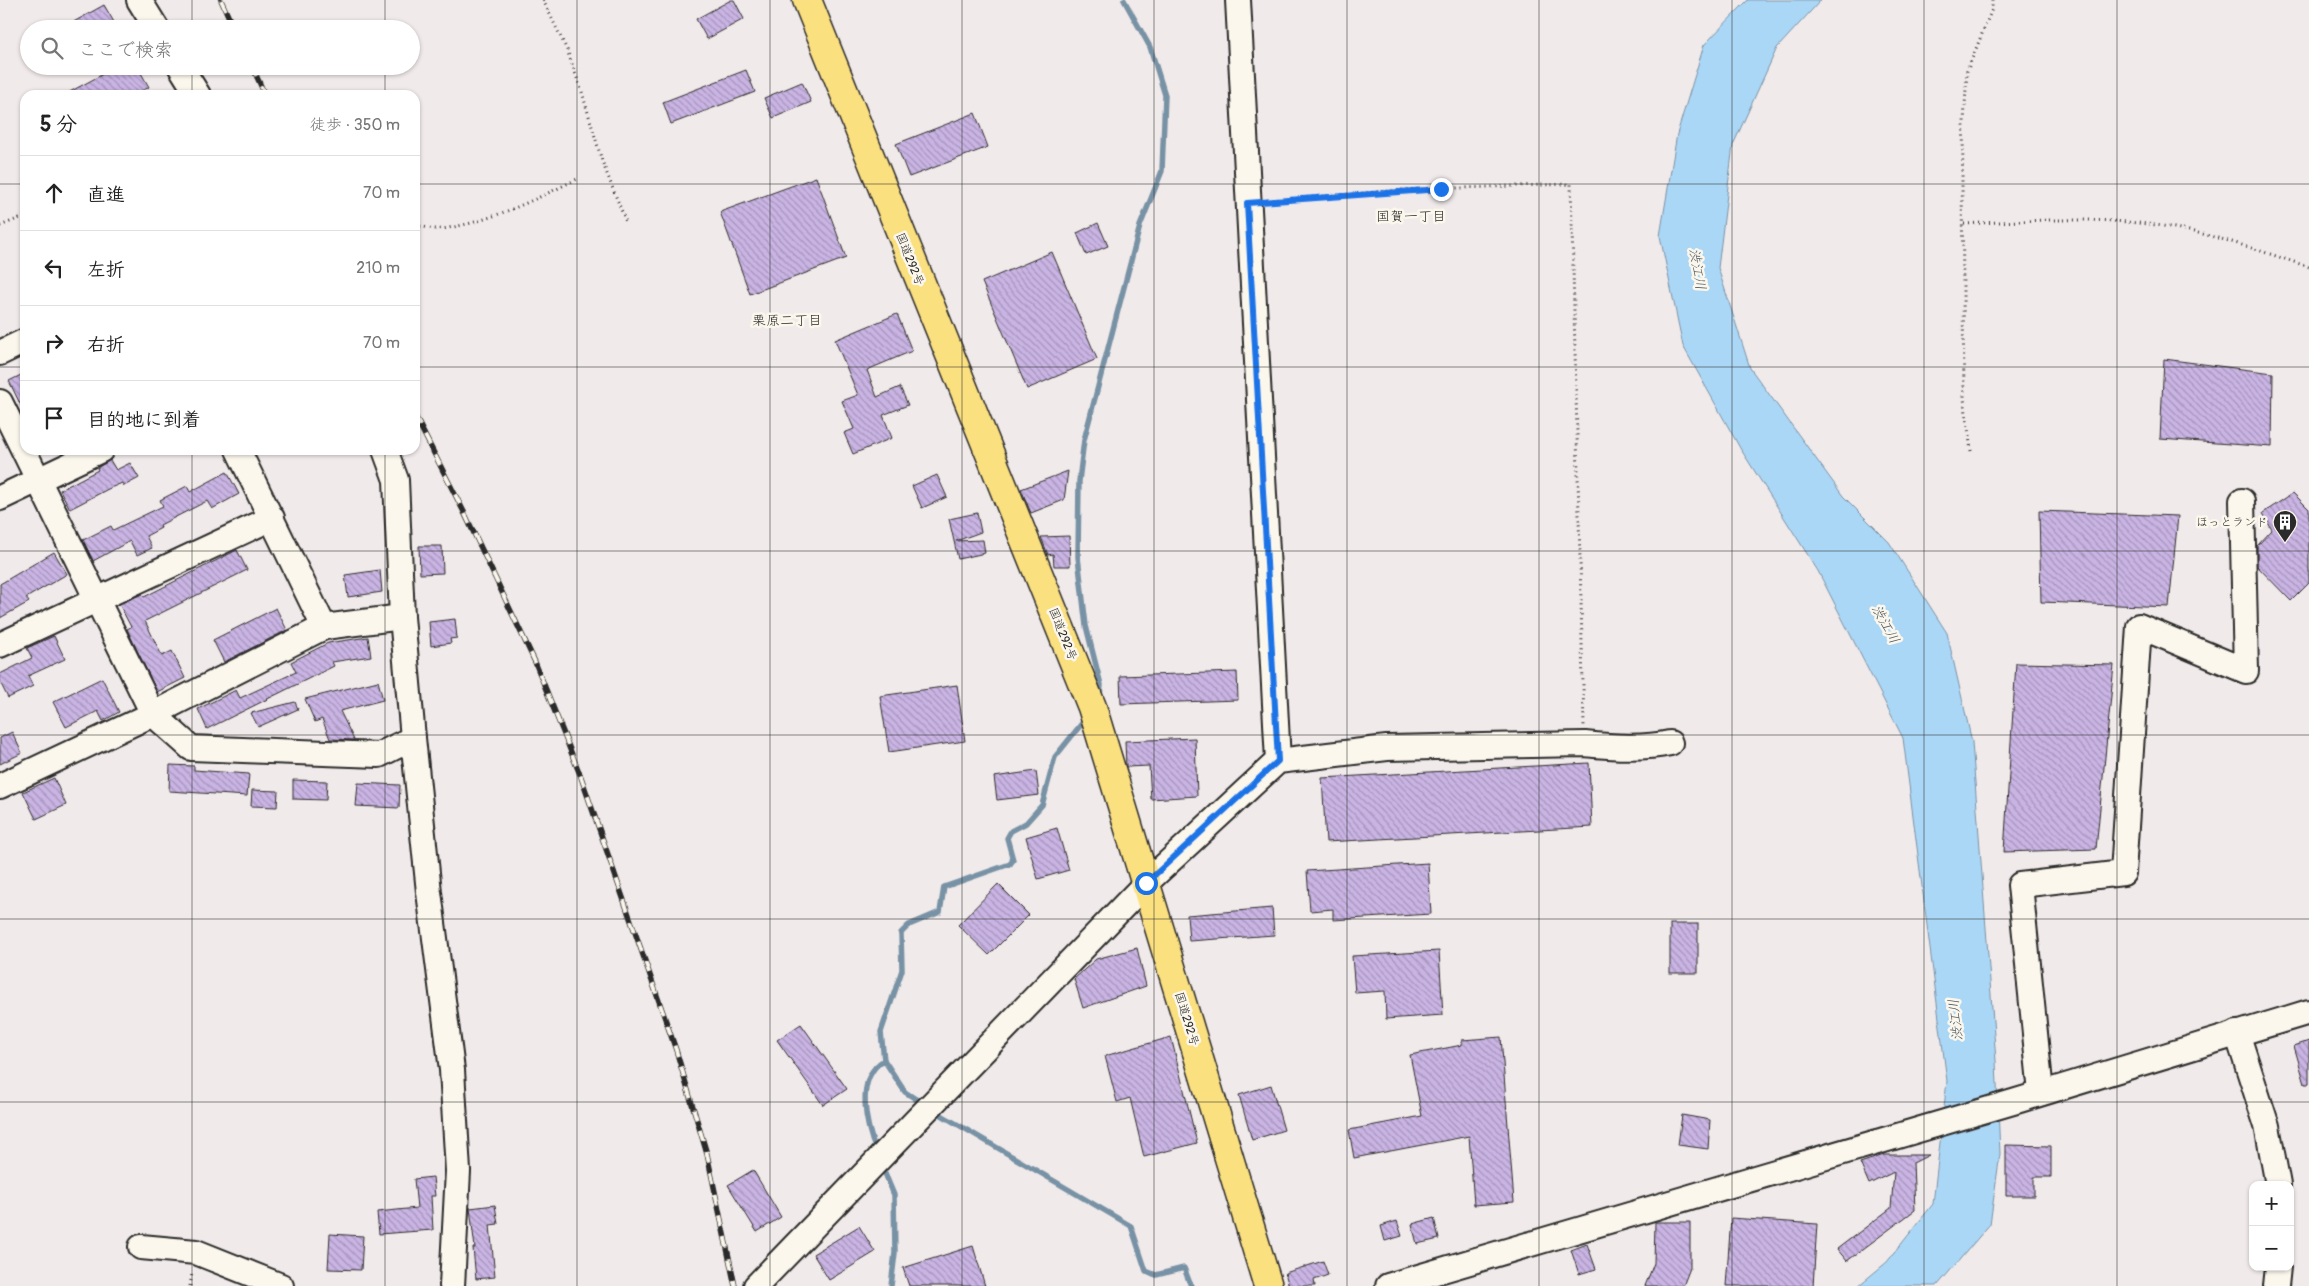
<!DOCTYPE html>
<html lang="ja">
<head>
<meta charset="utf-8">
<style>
	:root { --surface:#fff; --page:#f2f2f2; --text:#222; --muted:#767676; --line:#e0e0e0 }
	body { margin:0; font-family:Pangolin,"Klee One",sans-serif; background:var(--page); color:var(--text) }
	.controls { position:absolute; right:15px; bottom:15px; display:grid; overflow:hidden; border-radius:10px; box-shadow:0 1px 4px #0004 }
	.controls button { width:45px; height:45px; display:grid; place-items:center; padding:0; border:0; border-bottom:1px solid var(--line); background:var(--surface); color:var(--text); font:25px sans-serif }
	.stop { position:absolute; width:15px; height:15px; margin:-11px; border:4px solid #1a73e8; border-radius:50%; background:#fff }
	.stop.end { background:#1a73e8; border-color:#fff; box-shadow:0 1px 5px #0008 }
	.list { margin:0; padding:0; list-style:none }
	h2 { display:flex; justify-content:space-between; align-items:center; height:65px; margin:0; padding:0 20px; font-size:21px }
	h2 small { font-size:16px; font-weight:400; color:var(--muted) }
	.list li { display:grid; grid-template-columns:32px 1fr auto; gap:15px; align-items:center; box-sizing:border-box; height:75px; padding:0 20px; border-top:1px solid var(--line) }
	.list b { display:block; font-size:19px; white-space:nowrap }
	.list em { font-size:16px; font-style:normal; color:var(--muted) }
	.icon { flex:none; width:28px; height:28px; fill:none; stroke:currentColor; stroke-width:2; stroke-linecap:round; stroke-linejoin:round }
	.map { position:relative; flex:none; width:2309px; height:1286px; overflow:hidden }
	.search { position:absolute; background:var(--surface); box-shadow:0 1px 4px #0004; left:20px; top:20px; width:400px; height:55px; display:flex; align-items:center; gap:12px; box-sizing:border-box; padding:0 18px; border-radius:28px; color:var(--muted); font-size:19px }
	.panel { position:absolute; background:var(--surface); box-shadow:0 1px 4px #0004; left:20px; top:90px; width:400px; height:365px; border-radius:15px }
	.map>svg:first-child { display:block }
</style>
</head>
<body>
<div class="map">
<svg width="2309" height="1286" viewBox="0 0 2309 1286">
	<defs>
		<pattern id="building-back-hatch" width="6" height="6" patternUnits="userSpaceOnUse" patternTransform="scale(1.25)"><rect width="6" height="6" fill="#cab4e4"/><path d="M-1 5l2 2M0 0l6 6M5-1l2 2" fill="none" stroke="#a493b9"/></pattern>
	</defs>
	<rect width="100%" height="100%" fill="#f1eaea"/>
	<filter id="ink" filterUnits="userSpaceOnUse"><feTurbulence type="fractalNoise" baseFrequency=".02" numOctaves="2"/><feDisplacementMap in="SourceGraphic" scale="10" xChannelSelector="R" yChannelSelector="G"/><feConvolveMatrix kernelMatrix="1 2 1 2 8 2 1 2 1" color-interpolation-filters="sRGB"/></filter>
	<g filter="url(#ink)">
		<path fill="#abd7f7" stroke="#7892a5" d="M1748 0H1821L1777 48 1733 145 1718 268 1750 368 1843 496 1889 542 1947 633 1972 742 1996 1061 2000 1154 1990 1224 1937 1286H1858L1887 1262 1933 1204 1947 1081 1903 738 1818 571 1740 448 1683 346 1660 236 1677 134 1704 45Z"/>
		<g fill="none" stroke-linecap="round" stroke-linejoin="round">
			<g stroke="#7892a5" stroke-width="5.5">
				<path d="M1100 697 1101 685 1086 626 1078 557 1079 481 1084 440 1140 226 1162 171 1165 95 1150 47 1124 0"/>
				<path d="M925 1105 905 1092 884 1060 881 1032 902 970 901 933 909 925 940 912 944 887 1010 864 1013 860 1007 838 1011 831 1026 823 1042 805 1055 757 1087 717"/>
				<path d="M933 1110 1131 1226 1146 1271 1156 1275 1184 1268 1191 1286"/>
				<path d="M877 1153C866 1126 854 1078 884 1060"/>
				<path d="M882 1166 894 1195 895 1253 891 1286"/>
			</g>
		</g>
		<g fill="url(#building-back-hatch)" stroke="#2b2b2b">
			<path d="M731 0H734L744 19 707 39 696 19Z"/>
			<path d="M104 5 118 29H61Z"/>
			<path d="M118 66H137L149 87 135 95H64Z"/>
			<path d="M746 70 755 92 671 124 663 102Z"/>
			<path d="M802 82 811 102 773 118 764 98Z"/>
			<path d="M975 113 988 147 909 177 896 144Z"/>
			<path d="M816 177 846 258 750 294 720 212Z"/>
			<path d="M1098 223 1108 246 1086 255 1077 233Z"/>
			<path d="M1052 252 1097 359 1027 389 982 282Z"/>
			<path d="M897 314 912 351 867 370 877 397 900 387 908 405 883 415 892 438 853 454 844 433 854 429 842 401 858 395 835 340Z"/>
			<path d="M2164 359 2273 373 2272 447 2160 439Z"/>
			<path d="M25 373V414L9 381Z"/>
			<path d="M110 460 116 470 130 463 139 478 124 486 122 483 108 489 70 509 60 490 98 470 97 468Z"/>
			<path d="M1068 471 1064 500 1031 513 1021 489Z"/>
			<path d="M227 472 239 494 212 509 207 501 160 525 161 528 146 536 152 548 137 555 130 541 93 561 83 540 111 526 113 530 163 506 160 500 187 486 190 492Z"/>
			<path d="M937 475 947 497 922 508 912 486Z"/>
			<path d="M2293 493 2309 509V583L2291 601 2257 566V546L2272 530 2263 513Z"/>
			<path d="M2039 511 2178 516 2169 607 2041 602Z"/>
			<path d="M977 513 981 532 956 541 983 540 985 553 958 559 949 519Z"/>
			<path d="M1069 536 1070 566H1054L1053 554 1048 555 1041 537Z"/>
			<path d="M419 546H442L443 573 420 574Z"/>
			<path d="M237 550 247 570 145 621 162 656 172 651 185 678 157 692 127 629 131 627 119 604 142 594 144 597Z"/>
			<path d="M54 552 67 574 26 598 29 602 0 618V584Z"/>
			<path d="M380 570 382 592 348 597 345 575Z"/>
			<path d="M276 608 287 630 224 662 213 640Z"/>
			<path d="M455 619 457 638 450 639 451 643 431 646 429 622Z"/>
			<path d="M54 636 65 659 28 676 33 686 8 698 0 682V674L32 658 27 648Z"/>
			<path d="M368 637 371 656 332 662 334 666 207 729 198 709 236 690 240 698 296 672 291 662 328 643Z"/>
			<path d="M2016 663 2114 665 2096 849 2004 852Z"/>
			<path d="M1237 672 1238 700 1121 704 1120 676Z"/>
			<path d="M102 678 119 712 103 721 98 711 66 727 53 702Z"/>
			<path d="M378 681 383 700 340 711 354 740 330 739 322 719 315 722 305 699Z"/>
			<path d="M957 685 965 741 889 752 880 696Z"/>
			<path d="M295 702 298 709 258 727 251 713Z"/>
			<path d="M12 732 22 753 0 764V738Z"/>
			<path d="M1195 738 1197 796 1151 799 1149 766 1126 767 1125 741Z"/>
			<path d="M1589 763 1592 827 1326 842 1322 778Z"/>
			<path d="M170 765 194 766V770L249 774 247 796 169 791Z"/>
			<path d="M1036 771 1039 795 997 800 994 777Z"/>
			<path d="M54 778 66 805 36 819 23 792Z"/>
			<path d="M293 780 327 781 326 800 293 799Z"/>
			<path d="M358 783 400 785 399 808 356 806Z"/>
			<path d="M252 790 278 791 277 807 251 806Z"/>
			<path d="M1057 828 1069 870 1038 879 1026 837Z"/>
			<path d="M1428 863 1431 914 1333 920V909L1310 911 1307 871Z"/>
			<path d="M998 884 1029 915 989 955 958 925Z"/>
			<path d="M1272 908 1274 935 1189 941 1187 915Z"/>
			<rect x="1670" y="924" width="28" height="49"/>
			<path d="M1137 948 1146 986 1083 1008 1074 979 1096 959Z"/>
			<path d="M1439 951 1443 1015 1386 1019 1385 991 1355 993 1352 956Z"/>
			<path d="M801 1024 847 1089 823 1105 777 1040Z"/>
			<path d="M1171 1037 1197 1143 1144 1157 1130 1098 1117 1102 1105 1056Z"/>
			<path d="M1501 1037 1514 1202 1474 1205 1469 1136 1354 1158 1349 1130 1422 1116 1410 1055 1462 1045V1040Z"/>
			<path d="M2309 1041V1084H2305L2294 1046Z"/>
			<path d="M1271 1085 1284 1130 1252 1140 1239 1095Z"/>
			<path d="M1682 1115 1710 1120 1708 1149 1678 1145Z"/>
			<path d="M2006 1145 2051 1146V1177H2034V1196H2006Z"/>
			<path d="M1884 1155H1929L1913 1163 1915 1210 1847 1261 1837 1249 1891 1208 1894 1172 1869 1184 1860 1163Z"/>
			<path d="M753 1170 781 1217 757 1232 728 1185Z"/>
			<path d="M433 1177 435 1196H431L433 1230 379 1234 377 1212 417 1208 414 1179Z"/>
			<path d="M495 1205 498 1224 490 1225 495 1277 476 1279 473 1248H475L470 1208Z"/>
			<path d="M1434 1218 1439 1239 1417 1244 1412 1224Z"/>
			<path d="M1731 1218 1817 1224 1813 1286H1726Z"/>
			<path d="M1397 1221 1402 1236 1385 1241 1381 1226Z"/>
			<path d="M1655 1222H1690V1268L1683 1286H1645L1654 1263Z"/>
			<path d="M859 1226 875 1252 829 1280 813 1254Z"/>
			<path d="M330 1234 363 1236 361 1270 328 1269Z"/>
			<path d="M1587 1244 1596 1269 1579 1274 1571 1250Z"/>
			<path d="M973 1246 985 1286H909L903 1268Z"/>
			<path d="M1323 1261 1328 1275 1314 1280 1315 1286H1289L1285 1273Z"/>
		</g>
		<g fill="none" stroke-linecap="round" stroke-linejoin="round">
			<g stroke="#2b2b2b" stroke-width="28">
				<g id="minor">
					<path d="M139 0 157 29"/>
					<path d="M1238 0 1278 761"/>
					<path d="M180 66 198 95"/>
					<path d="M0 353 25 341"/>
					<path d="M0 402 153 714 191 748 379 755 413 738"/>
					<path d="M385 450 396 480 402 617 413 738 429 892 452 1070 458 1171 452 1286"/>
					<path d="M0 498 101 450"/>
					<path d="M324 627 402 617"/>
					<path d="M0 645 272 518"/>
					<path d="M0 786 153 714 324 627 238 450"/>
					<path d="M2237 1033 2267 1126 2278 1185"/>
					<path d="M2041 1093 2020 885 2123 873 2139 626 2246 671 2242 501"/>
					<path d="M141 1247 196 1252 281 1286"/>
					<path d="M756 1286 1146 883 1278 761 1387 748 1585 744C1612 747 1643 749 1670 743"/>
					<path d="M1388 1286 2013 1102 2309 1012"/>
					<path d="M2276 1286 2278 1267"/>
				</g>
			</g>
			<g stroke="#2b2b2b" stroke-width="31">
				<path id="highway" d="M807 0 1092 707 1268 1286"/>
			</g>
			<g stroke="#2b2b2b" stroke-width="3" stroke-dasharray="1 4" stroke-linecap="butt">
				<path d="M543 0 567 50 582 92 602 161 626 222"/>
				<path d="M1267 201 1404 190 1571 184 1584 726"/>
				<path d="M1964 224C2033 220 2101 216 2169 227 2216 235 2264 252 2309 267"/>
				<path d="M0 226 25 216"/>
				<path d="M415 226C424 226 433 230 442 229 490 222 534 200 577 179"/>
				<path d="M1971 451 1964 398 1962 179 1964 123 1967 71 1992 9V0"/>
				<path d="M190 1286 192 1273"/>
			</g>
			<use href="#minor" stroke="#fbf7ec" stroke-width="24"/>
			<use href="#highway" stroke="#fbe080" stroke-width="28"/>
			<g stroke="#2b2b2b" stroke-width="5.5">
				<g id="rail">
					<path d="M221 0 234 29"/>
					<path d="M252 66 265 95"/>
					<path d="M415 416 464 512 535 662 581 777 676 1050 707 1154 735 1286"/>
				</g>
			</g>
			<use href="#rail" stroke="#fbf7ec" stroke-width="4" stroke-dasharray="11" stroke-linecap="butt"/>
		</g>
	</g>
	<g fill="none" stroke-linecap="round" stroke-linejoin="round" filter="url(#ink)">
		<path stroke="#1a73e8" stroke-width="6" d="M1146 883 1278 761 1247 203 1441 189"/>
	</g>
	<path fill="none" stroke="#2b2b2b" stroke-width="1" stroke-opacity="0.55" d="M192 0V29M385 0V29M577 0V1286M770 0V1286M962 0V1286M1154 0V1286M1347 0V1286M1539 0V1286M1732 0V1286M1924 0V1286M2117 0V1286M192 66V95M385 66V95M0 184H25M415 184H2309M0 367H25M415 367H2309M192 450V1286M385 450V1286M0 551H2309M0 735H2309M0 919H2309M0 1102H2309"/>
	<defs>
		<g id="building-pin" transform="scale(1.25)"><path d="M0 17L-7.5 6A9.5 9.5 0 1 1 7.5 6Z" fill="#2b2b2b" stroke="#fbf7ec"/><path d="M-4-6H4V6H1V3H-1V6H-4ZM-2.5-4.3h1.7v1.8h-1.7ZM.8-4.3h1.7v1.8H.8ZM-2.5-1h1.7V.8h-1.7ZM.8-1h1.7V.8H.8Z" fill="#fff"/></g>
	</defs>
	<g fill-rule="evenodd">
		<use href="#building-pin" x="2285" y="522"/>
	</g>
	<g text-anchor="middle" stroke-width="5" stroke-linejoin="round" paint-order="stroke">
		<g font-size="12" fill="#2b2b2b" stroke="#fbf7ec">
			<text transform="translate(910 259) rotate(68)" y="4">国道292号</text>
			<text transform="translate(1063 634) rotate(68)" y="4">国道292号</text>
			<text transform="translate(1187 1019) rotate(73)" y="4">国道292号</text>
		</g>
		<g font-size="12" fill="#2b2b2b" stroke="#fbf7ec" text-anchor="end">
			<text x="2268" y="526">ほっとランド</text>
		</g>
		<g font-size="14" fill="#2b2b2b" stroke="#fbf7ec">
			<text x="1411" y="221">国賀一丁目</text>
			<text x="787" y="325">栗原二丁目</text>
		</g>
		<g font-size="14" font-style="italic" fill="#4b565e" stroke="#fbf7ec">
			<text transform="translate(1698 269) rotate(80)" y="5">渋江川</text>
			<text transform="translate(1886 624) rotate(61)" y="5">渋江川</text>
			<text transform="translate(1955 1020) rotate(-96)" y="5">渋江川</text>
		</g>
	</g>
</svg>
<div class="controls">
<button>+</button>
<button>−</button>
</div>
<div class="stop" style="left:1146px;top:883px"></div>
<div class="stop end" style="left:1441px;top:189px"></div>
<div class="search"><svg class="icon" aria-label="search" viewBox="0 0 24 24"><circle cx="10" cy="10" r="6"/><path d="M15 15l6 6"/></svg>ここで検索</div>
<section class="panel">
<h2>5 分<small>徒歩 · 350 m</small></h2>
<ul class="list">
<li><svg class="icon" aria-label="ahead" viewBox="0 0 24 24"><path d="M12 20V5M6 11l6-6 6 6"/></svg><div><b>直進</b></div><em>70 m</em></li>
<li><svg class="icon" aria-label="left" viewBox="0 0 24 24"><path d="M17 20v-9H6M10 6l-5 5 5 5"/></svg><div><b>左折</b></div><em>210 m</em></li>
<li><svg class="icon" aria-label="right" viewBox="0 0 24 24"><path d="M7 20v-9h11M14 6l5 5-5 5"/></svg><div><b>右折</b></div><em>70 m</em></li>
<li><svg class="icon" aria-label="arrive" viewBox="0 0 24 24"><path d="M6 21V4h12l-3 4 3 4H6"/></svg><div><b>目的地に到着</b></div></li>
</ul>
</section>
</div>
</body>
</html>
